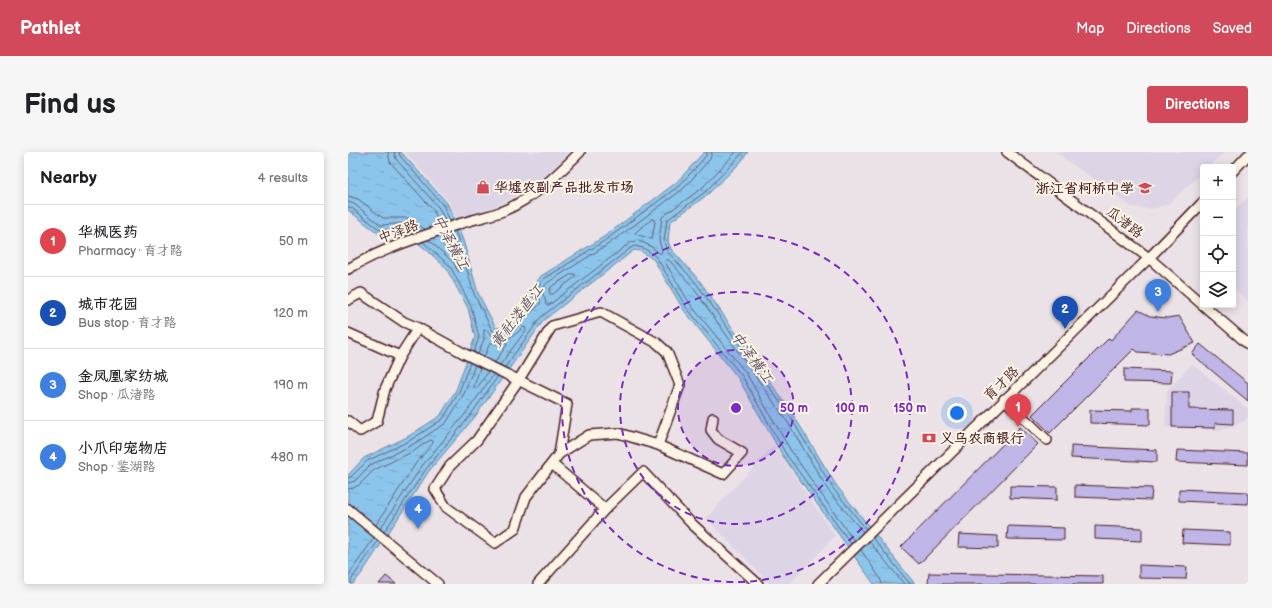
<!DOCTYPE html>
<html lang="en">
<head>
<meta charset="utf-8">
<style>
	:root { --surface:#fff; --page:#f6f6f6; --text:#202124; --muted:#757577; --line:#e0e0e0; --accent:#d1495b }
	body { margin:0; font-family:"Balsamiq Sans","LXGW WenKai TC",sans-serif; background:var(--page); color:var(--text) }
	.controls { position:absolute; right:12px; top:12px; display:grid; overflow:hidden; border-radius:4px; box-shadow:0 2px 10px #0003 }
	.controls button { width:36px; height:36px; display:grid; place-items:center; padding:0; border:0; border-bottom:1px solid var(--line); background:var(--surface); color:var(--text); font:20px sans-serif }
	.you { position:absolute; left:609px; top:261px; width:14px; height:14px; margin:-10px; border:3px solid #fff; border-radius:50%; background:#1a73e8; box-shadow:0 0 0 6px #1a73e833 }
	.badge { display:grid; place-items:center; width:26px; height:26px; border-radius:50%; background:var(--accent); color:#fff; font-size:13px; font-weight:700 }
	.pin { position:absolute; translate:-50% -33px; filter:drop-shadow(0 1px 2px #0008) }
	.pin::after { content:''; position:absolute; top:21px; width:14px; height:12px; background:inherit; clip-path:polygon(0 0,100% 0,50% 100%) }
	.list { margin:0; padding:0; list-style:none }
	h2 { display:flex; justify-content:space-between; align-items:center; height:52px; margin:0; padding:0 16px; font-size:17px }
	h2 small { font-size:13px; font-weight:400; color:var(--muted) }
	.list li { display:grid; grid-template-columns:26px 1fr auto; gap:12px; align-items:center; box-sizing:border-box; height:72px; padding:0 16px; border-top:1px solid var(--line) }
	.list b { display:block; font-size:15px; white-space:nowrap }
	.list p { margin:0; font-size:13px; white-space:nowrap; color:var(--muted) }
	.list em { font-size:13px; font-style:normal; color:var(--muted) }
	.icon { flex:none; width:22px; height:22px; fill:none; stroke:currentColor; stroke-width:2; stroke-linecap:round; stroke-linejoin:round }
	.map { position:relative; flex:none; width:900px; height:432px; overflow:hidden; border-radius:4px }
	header { display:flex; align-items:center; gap:24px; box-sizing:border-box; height:56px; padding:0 20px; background:var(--accent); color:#fff }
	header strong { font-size:19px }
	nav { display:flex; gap:22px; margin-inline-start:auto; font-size:14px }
	.intro { display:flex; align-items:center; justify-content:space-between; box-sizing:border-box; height:96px; padding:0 24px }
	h1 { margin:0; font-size:28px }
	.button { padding:10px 18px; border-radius:4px; background:var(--accent); color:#fff; font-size:14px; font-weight:700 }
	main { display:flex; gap:24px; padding:0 24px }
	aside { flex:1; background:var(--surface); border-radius:4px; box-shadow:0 2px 10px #0003 }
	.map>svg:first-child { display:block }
</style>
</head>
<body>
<header>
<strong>Pathlet</strong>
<nav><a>Map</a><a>Directions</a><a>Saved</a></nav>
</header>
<div class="intro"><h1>Find us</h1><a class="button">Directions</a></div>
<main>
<aside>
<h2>Nearby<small>4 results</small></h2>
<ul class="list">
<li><span class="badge" style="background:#e0444e">1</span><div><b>华枫医药</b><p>Pharmacy · 育才路</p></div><em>50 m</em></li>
<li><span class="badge" style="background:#1a4fb4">2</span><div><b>城市花园</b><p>Bus stop · 育才路</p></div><em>120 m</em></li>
<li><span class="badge" style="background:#3f7fe0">3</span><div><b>金凤凰家纺城</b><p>Shop · 瓜渚路</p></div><em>190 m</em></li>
<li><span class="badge" style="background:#3f7fe0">4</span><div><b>小爪印宠物店</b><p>Shop · 鉴湖路</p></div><em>480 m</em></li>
</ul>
</aside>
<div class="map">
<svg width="900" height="432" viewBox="0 0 900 432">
	<defs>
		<pattern id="water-ripples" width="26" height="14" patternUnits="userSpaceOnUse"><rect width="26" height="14" fill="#8cc5eb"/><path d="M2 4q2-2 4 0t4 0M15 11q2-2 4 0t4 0" fill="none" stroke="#7aa9ca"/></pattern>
	</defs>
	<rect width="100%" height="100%" fill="#eae2e6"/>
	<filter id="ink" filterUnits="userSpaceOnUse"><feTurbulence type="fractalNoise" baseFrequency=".025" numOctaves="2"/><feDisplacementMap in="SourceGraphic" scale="8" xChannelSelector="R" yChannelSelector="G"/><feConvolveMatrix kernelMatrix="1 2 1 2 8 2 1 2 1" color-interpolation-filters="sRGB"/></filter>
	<g filter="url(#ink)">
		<g fill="#ddd4e6">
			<path d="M57 0H222L193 29 146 55 108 67 100 49Z"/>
			<path d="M708 0H876L860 15H855V20L820 52 805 57 784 55Z"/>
			<path d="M900 45V149L885 135V60Z"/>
			<path d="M844 212 900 257V264L897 269 873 278 817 275 819 238Z"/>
			<path d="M426 293 487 384 441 432 421 431 358 366Z"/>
		</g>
		<path fill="url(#water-ripples)" stroke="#72839e" d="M0 0H53L99 51 115 88 130 141 148 176 163 174 189 149 180 142 193 124 257 84 329 30 356 0H400L392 11 359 43 322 70 320 89 323 97 351 128 446 264 488 333 567 432H526L435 304 390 226 335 157 306 108 293 99 286 98 196 168 126 266 81 319 14 421 5 432H0V323L16 306 59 285 92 264 108 238 127 185 120 156 98 116 80 99 56 80 31 82 0 58Z"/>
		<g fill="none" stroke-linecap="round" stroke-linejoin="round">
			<g stroke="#646178" stroke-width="1">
				<path d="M40 0 42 10 86 59 92 73"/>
				<path d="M46 0 48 7 91 56 98 71"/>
				<path d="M51 0 52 4 95 53 102 69"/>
				<path d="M364 0 362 7 335 37 262 91 199 131 193 139 197 146 198 153H201L283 90C293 87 303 94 311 101H313L314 99 311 88 314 65 354 36 388 0"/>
				<path d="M395 0 388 8 357 40 319 68 316 89 319 99 348 131 443 266 484 335 518 377"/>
				<path d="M0 44 10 47 35 66H60L77 77"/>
				<path d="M0 50 6 52 33 73 57 71 70 80"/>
				<path d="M0 55 4 56 32 78 56 76 65 82"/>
				<path d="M305 67 307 70 304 87 287 82 288 80Z"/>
				<path d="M107 79 111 90 126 142 144 178 149 180 165 178 192 152V147L186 140 196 127 259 87 332 33 358 4 359 0"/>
				<path d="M81 88 105 110 110 119 112 120 114 117 107 92 102 81"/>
				<path d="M75 90 102 114 123 154 131 185 126 200"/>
				<path d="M224 122H227V125L205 142H202L201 139 203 135Z"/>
				<path d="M130 202 136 187V178H139C144 187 159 187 168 182 170 180 173 177 175 175H177L178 178 152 213"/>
				<path d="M136 205 142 191 158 190 159 193 147 210"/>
				<path d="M157 215 193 165 284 95 287 94 295 96 302 100 309 106 338 155 394 224 438 302 503 392"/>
				<path d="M132 216 126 234 127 236H129L140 220"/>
				<path d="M0 326 4 324 19 309 61 289 95 267 111 240 122 211"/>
				<path d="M0 331 7 329 22 313 64 293 98 271 116 242 127 213"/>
				<path d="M0 337 5 336 11 333 26 318 66 299 82 288 85 289V291L68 311 28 373"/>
				<path d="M32 377 74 314 118 261 146 222"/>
				<path d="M36 380 78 317 122 264 150 224"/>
				<path d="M525 386 562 432"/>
				<path d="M506 389 443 299 398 221 342 152 317 110 318 108H321L344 134 439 269 480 338 515 380"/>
				<path d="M521 389 556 432"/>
				<path d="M513 398 532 426 534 432"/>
				<path d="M0 424 26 386"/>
				<path d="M3 432V428L30 389"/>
			</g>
		</g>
		<g fill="#bfb5e7" stroke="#4a1f2b">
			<path d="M790 158 802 164 819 166 831 164 847 191 820 202 790 200 786 197 702 281 684 263 761 186 763 188Z"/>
			<path d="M852 192 900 231V249L844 202Z"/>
			<path d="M776 217 824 219 823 231 776 230Z"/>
			<path d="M824 240H841V257L885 258V272L867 271V276L824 275Z"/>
			<path d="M784 256H802V273L742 271V258L784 259Z"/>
			<path d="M672 275 690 292 571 412 553 395Z"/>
			<path d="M723 294 809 298V310L723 306Z"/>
			<path d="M829 298 900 301V313L828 310Z"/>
			<path d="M727 333 804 336 803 348 727 345Z"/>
			<path d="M662 334 709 335V348L662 346Z"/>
			<path d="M831 337 900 340V352L831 349Z"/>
			<path d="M660 374 716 376V388L659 387Z"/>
			<path d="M747 374 794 376V389L747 387Z"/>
			<path d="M835 378 882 380V393L834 391Z"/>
			<path d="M611 382 650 384V396L610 395Z"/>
			<path d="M791 413 839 415 838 427 791 426Z"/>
			<path d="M581 421 755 424V432H580Z"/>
			<path d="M38 424 48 432H31Z"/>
		</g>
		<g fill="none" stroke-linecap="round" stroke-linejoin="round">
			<g stroke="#4a1f2b" stroke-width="12">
				<g id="minor">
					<path d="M659 0 801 106 855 153"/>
					<path d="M885 19 900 3"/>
					<path d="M0 117C35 96 75 84 114 71 127 67 142 64 155 59 186 46 209 23 232 0"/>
					<path d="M0 148 13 141 56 170 70 176 117 202 219 252 211 302"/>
					<path d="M855 153 900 192"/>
					<path d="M0 181 52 204"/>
					<path d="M656 247 699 288"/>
					<path d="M0 269 12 279 29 269 37 237 52 204 70 176"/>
					<path d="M310 293 332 233 319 200 309 191 253 160 204 174 170 229 129 288 102 314 87 337 98 355 147 391 167 377 178 345 211 302 241 283 270 281 310 293 375 322 394 301 370 287 363 278 365 266"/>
					<path d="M204 312 257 357"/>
					<path d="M0 357 90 432"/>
					<path d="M190 432 257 357 295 320 343 371 410 432"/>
					<path d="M470 432 801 106 855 50"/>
				</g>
			</g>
			<use href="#minor" stroke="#fcf5e5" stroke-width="9"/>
		</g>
	</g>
	<circle cx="388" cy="256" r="58" fill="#7b2cbf" fill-opacity=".12"/>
	<g fill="none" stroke="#7b2cbf" stroke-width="2" stroke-dasharray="7 5">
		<circle cx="388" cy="256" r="58"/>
		<circle cx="388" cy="256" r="116"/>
		<circle cx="388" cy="256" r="174"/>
	</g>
	<defs>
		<g id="shop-bare" transform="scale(1.08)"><path d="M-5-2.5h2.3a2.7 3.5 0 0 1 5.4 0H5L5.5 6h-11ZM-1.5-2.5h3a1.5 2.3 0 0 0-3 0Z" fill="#d1495b" stroke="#fcf5e5" stroke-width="2.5" paint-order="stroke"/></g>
		<g id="school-bare" transform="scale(1.08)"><path d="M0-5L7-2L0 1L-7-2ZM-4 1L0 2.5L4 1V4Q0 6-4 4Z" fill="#d1495b" stroke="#fcf5e5" stroke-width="2.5" paint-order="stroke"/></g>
		<g id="bank-bare" transform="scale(1.08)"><path d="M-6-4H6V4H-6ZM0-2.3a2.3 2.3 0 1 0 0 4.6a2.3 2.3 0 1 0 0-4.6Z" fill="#d1495b" stroke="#fcf5e5" stroke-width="2.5" paint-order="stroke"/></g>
	</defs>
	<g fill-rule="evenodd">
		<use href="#shop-bare" x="135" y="35"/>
		<use href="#school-bare" x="797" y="36"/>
		<use href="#bank-bare" x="581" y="286"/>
	</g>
	<g text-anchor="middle" stroke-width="4" stroke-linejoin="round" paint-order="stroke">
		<g font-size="14" font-weight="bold" fill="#4a1f2b" stroke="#fcf5e5" text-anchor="start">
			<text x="146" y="40">华墟农副产品批发市场</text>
			<text x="786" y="41" text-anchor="end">浙江省柯桥中学</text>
			<text x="592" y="291">义乌农商银行</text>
		</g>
		<g font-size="14" fill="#4a1f2b" stroke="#fcf5e5">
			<text transform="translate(777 70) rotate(37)" y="5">瓜渚路</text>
			<text transform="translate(50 79) rotate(-21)" y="5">中泽路</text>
			<text transform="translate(653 231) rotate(-44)" y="5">育才路</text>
		</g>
		<g font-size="15" font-style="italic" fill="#5e5165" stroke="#fcf5e5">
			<text transform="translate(103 90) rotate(62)" y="5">中泽横江</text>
			<text transform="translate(169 164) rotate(-52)" y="5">黄社溇直江</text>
			<text transform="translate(404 205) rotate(54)" y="5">中泽横江</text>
		</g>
	</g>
	<circle cx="388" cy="256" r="6" fill="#7b2cbf" stroke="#fcf5e5" stroke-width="2"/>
	<g font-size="12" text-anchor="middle" font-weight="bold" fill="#7b2cbf" stroke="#fcf5e5" stroke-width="4" stroke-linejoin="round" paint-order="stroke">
		<text x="446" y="260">50 m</text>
		<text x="504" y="260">100 m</text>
		<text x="562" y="260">150 m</text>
	</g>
</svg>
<div class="controls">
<button>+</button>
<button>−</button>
<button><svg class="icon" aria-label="locate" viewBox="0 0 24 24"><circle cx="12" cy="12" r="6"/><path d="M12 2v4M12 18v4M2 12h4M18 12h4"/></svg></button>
<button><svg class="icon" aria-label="layers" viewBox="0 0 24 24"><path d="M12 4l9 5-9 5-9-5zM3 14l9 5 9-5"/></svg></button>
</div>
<div class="you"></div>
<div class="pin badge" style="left:670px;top:275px;background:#e0444e">1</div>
<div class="pin badge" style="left:717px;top:177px;background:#1a4fb4">2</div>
<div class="pin badge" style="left:810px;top:160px;background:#3f7fe0">3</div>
<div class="pin badge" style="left:70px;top:377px;background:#3f7fe0">4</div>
</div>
</main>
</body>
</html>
